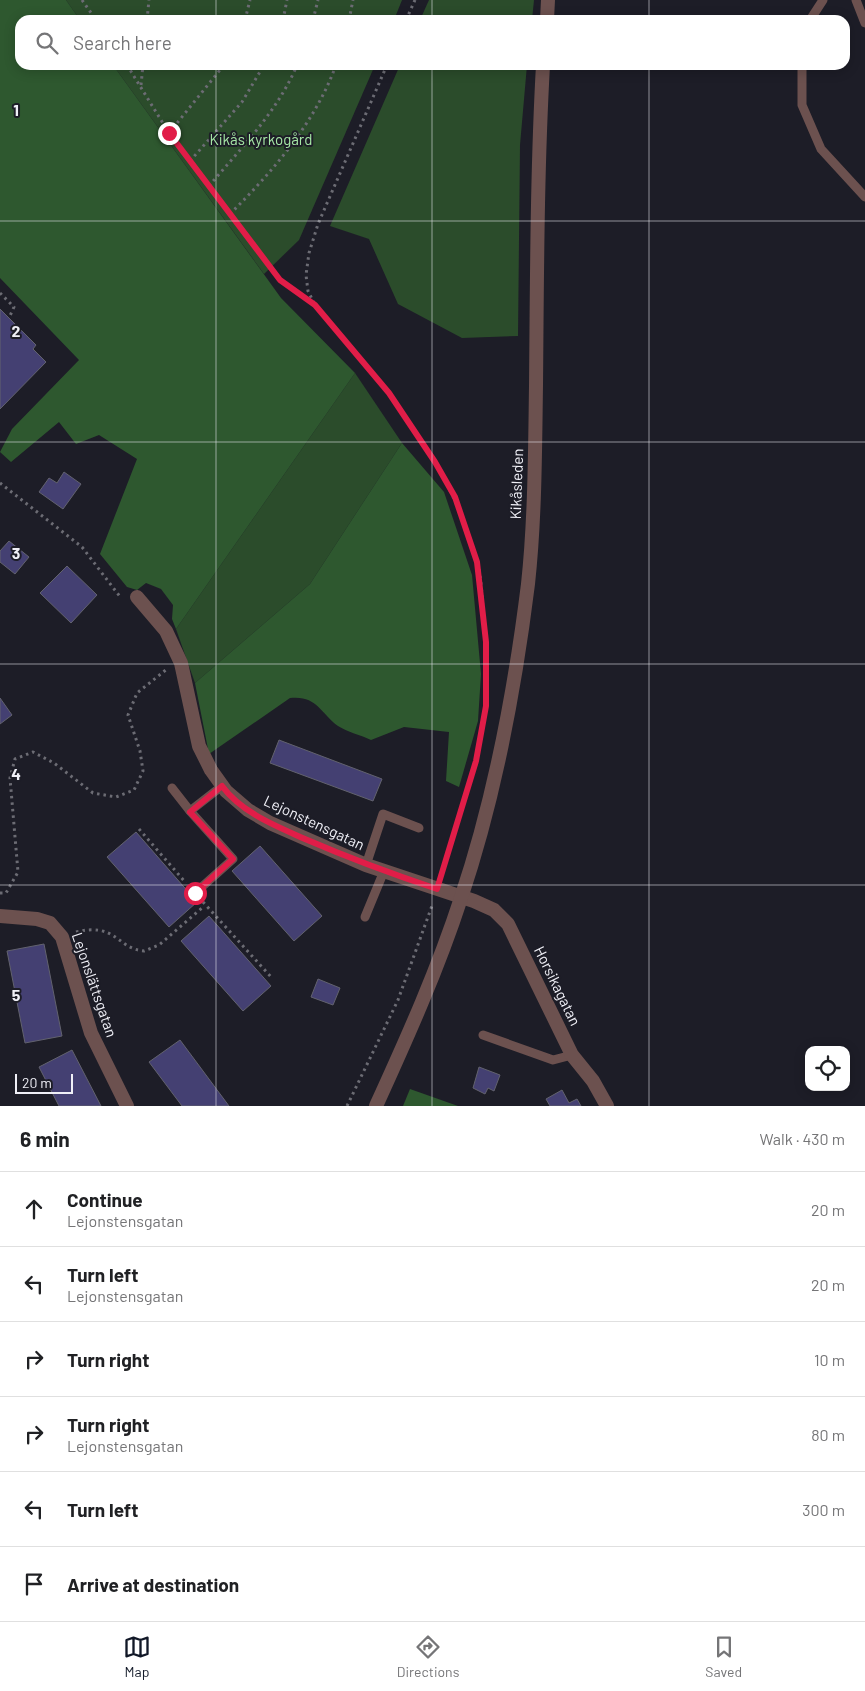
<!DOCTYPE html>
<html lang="en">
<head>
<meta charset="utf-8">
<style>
	:root { --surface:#fff; --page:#f6f6f6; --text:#202124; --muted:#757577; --line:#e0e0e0; --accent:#111827 }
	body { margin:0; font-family:Barlow,sans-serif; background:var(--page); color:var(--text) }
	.controls { position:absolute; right:15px; bottom:15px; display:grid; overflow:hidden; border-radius:10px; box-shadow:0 2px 12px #0003 }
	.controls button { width:45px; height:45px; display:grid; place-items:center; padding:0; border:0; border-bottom:1px solid var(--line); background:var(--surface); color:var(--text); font:25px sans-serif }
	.scale { position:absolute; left:15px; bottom:12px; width:58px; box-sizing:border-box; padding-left:5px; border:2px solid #f0f0f7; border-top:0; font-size:14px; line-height:18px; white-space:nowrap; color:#f0f0f7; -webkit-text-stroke:4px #1d1d27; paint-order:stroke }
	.stop { position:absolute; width:15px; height:15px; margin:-11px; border:4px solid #e11d48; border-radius:50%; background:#fff }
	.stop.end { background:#e11d48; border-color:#fff; box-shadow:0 1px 5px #0008 }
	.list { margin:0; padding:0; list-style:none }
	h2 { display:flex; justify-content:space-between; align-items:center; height:65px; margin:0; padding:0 20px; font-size:21px }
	h2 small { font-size:16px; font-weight:400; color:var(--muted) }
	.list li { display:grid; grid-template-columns:32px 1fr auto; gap:15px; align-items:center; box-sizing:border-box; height:75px; padding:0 20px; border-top:1px solid var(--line) }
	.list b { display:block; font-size:19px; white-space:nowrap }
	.list p { margin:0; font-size:16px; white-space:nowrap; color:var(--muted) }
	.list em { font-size:16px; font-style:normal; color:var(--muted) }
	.icon { flex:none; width:28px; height:28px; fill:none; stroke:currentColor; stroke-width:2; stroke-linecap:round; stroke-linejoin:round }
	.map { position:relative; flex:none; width:865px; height:1106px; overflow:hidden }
	.search { position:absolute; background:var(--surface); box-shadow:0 2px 12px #0003; left:15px; right:15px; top:15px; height:55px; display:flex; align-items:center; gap:12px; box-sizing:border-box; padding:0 18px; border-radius:15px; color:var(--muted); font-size:19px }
	.sheet { height:515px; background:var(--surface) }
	nav { display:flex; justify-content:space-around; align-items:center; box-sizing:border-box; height:70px; border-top:1px solid var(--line); background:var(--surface); font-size:14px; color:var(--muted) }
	nav a { display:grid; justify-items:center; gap:2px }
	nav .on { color:var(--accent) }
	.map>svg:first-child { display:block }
</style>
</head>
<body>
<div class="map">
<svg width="865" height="1106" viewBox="0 0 865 1106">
	<rect width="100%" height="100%" fill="#1d1d27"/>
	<g fill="#2b4c2b">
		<path d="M66 0H402L394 20H80Z"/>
		<path d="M429 0H534L532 20H420Z"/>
		<path d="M113 65H375L299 240 264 274Z"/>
		<path d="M400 65H527L520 145 518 336 462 338 398 304 369 239 330 226Z"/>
		<path d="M355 373 402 443 310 584 195 683 176 629Z"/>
	</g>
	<g fill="#2e582f">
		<path d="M0 0H66L80 20H20V65H113L281 298 355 373 176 629 172 619 173 605 161 589 146 583 137 590 127 587 100 554 137 459 99 435 76 444 59 422 11 462 0 452 12 429 79 360 0 278Z"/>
		<path d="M402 443 444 492 472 575 481 674 478 721 459 787 446 781 449 732 404 727 371 740C361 735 347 732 338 726 320 712 316 695 290 698L209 754 195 683 310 584Z"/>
		<path d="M410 1089 458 1106H403Z"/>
	</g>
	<g fill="#444072" stroke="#62626e">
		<path d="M0 309 36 345 33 349 46 362 0 409Z"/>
		<path d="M64 472 81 484 63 509 39 492 49 478 57 483Z"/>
		<path d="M9 541 29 557 15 574 0 562V551Z"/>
		<path d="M67 566 97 595 71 623 40 593Z"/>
		<path d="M0 698 12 715 0 724Z"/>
		<path d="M279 740 382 779 373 801 270 763Z"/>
		<path d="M136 832 197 902 169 927 107 857Z"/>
		<path d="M260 846 322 916 294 941 232 871Z"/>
		<path d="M209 916 271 986 243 1011 181 941Z"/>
		<path d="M44 944 62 1036 25 1043 7 951Z"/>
		<path d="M318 979 340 988 333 1005 311 997Z"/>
		<path d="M180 1040 229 1106H182L149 1062Z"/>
		<path d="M72 1050 101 1106H59L39 1067Z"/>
		<path d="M479 1067 500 1075 494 1091 488 1088 485 1094 473 1088Z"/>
		<path d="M562 1090 569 1103 577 1099 581 1106H550L546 1099Z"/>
	</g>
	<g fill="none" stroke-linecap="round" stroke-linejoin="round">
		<g stroke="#6c6c74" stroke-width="3" stroke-dasharray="2.5 4" stroke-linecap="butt">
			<path d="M82 0 96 20"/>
			<path d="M147 20 149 0"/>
			<path d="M245 20 250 0"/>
			<path d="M283 20 287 0"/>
			<path d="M313 20 318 0"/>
			<path d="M349 20 353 0"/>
			<path d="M406 20 415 0"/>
			<path d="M127 65 169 133 280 280 315 305"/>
			<path d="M387 65 318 224 309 253 306 275 308 291 315 305C382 381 450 462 477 561 482 580 482 601 484 621 487 649 489 680 485 708 478 765 458 820 441 875"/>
			<path d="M141 85 143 65"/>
			<path d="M169 133 224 65"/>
			<path d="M190 161 242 102 264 65"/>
			<path d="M209 186C241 148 278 111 297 65"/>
			<path d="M230 214C273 171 315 123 336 65"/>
			<path d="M0 293 14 307 9 318"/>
			<path d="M0 483 82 547 121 598"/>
			<path d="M139 829 186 883"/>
			<path d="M0 893H6L18 872 10 778 15 759 33 752 54 763 93 793 116 797 134 790 143 771 140 751 128 715 137 693 167 669"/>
			<path d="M203 902 272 978"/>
			<path d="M76 932C117 922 117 949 144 951L159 945 202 908"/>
			<path d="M347 1106 398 1000 433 903"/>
		</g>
		<g stroke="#6c514f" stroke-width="9">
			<path d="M856 0 865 23"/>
			<path d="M810 20 823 0"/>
			<path d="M802 65V105L821 149 865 197"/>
			<path d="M172 788 190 811 222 786"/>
			<path d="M190 811 233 859 195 893"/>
			<path d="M366 865 383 814 419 828"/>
			<path d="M365 917 384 871"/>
			<path d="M483 1035 553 1060 572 1055"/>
		</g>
		<g stroke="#6c514f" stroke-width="14">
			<path d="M547 20 548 0"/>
			<path d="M137 597 166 631 181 663 199 746 211 770 226 791 248 810 270 823 366 865 474 901 494 910 508 924 572 1055 593 1081 607 1106"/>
			<path d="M0 916 37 919 50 923 62 937 91 1033 127 1106"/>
			<path d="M376 1106C407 1038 438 969 461 898 495 797 515 689 528 584 535 519 535 452 536 386 537 279 537 172 543 65"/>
		</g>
	</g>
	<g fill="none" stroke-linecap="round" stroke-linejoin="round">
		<path stroke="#e11d48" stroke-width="6" d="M169 133 280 280 315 305 389 393 435 462 455 497 477 562 486 642V706L476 761 437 889C392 874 349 858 305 839 276 826 242 813 222 786L190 812 233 859 195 893"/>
	</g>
	<path fill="none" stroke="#f0f0f7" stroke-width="1" stroke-opacity="0.55" d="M216 0V20M432 0V20M649 0V20M216 65V1106M432 65V1106M649 65V1106M0 221H865M0 442H865M0 664H865M0 885H865"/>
	<g text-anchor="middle" stroke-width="4" stroke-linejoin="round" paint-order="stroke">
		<g font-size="15" fill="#a6e8a6" stroke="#1d1d27">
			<text x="261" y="145">Kikås kyrkogård</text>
		</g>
		<g font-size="15" fill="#f0f0f7" stroke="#1d1d27">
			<text transform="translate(517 484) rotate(-88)" y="5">Kikåsleden</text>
			<text transform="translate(314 823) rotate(25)" y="5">Lejonstensgatan</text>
			<text transform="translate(94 985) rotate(71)" y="5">Lejonslättsgatan</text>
			<text transform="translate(557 986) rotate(64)" y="5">Horsikagatan</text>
		</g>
	</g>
	<g font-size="16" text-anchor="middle" font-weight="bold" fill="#f0f0f7" stroke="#1d1d27" stroke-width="4" stroke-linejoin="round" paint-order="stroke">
		<text x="16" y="116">1</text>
		<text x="16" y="337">2</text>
		<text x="16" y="559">3</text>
		<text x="16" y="780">4</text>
		<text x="16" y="1001">5</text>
	</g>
</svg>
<div class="controls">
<button><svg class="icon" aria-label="locate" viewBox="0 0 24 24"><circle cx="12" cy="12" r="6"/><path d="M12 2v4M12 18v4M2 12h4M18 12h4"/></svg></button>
</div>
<div class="scale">20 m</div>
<div class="stop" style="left:195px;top:893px"></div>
<div class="stop end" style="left:169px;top:133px"></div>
<div class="search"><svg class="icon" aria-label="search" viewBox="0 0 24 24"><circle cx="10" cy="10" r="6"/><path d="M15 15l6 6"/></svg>Search here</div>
</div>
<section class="sheet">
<h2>6 min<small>Walk · 430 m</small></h2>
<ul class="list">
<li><svg class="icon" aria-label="ahead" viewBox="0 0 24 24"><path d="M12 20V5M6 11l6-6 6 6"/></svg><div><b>Continue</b><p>Lejonstensgatan</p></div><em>20 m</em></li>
<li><svg class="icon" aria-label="left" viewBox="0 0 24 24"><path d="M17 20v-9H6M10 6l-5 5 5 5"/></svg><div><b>Turn left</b><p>Lejonstensgatan</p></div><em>20 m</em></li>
<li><svg class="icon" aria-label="right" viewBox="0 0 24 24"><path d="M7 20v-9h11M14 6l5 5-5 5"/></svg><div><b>Turn right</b></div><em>10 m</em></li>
<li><svg class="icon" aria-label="right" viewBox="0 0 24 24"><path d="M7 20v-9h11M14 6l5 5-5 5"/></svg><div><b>Turn right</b><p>Lejonstensgatan</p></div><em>80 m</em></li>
<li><svg class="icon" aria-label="left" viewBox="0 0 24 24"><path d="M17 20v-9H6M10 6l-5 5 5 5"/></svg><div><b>Turn left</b></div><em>300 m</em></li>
<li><svg class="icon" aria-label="arrive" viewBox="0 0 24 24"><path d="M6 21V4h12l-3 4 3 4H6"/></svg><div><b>Arrive at destination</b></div></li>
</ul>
</section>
<nav>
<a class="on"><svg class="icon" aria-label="map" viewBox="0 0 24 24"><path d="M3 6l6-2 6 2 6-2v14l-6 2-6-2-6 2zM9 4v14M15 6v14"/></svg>Map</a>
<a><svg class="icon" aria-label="directions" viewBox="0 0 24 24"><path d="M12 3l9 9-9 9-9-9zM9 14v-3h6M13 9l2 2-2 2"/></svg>Directions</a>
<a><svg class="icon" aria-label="saved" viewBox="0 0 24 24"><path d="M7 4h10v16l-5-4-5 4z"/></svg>Saved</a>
</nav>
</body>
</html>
